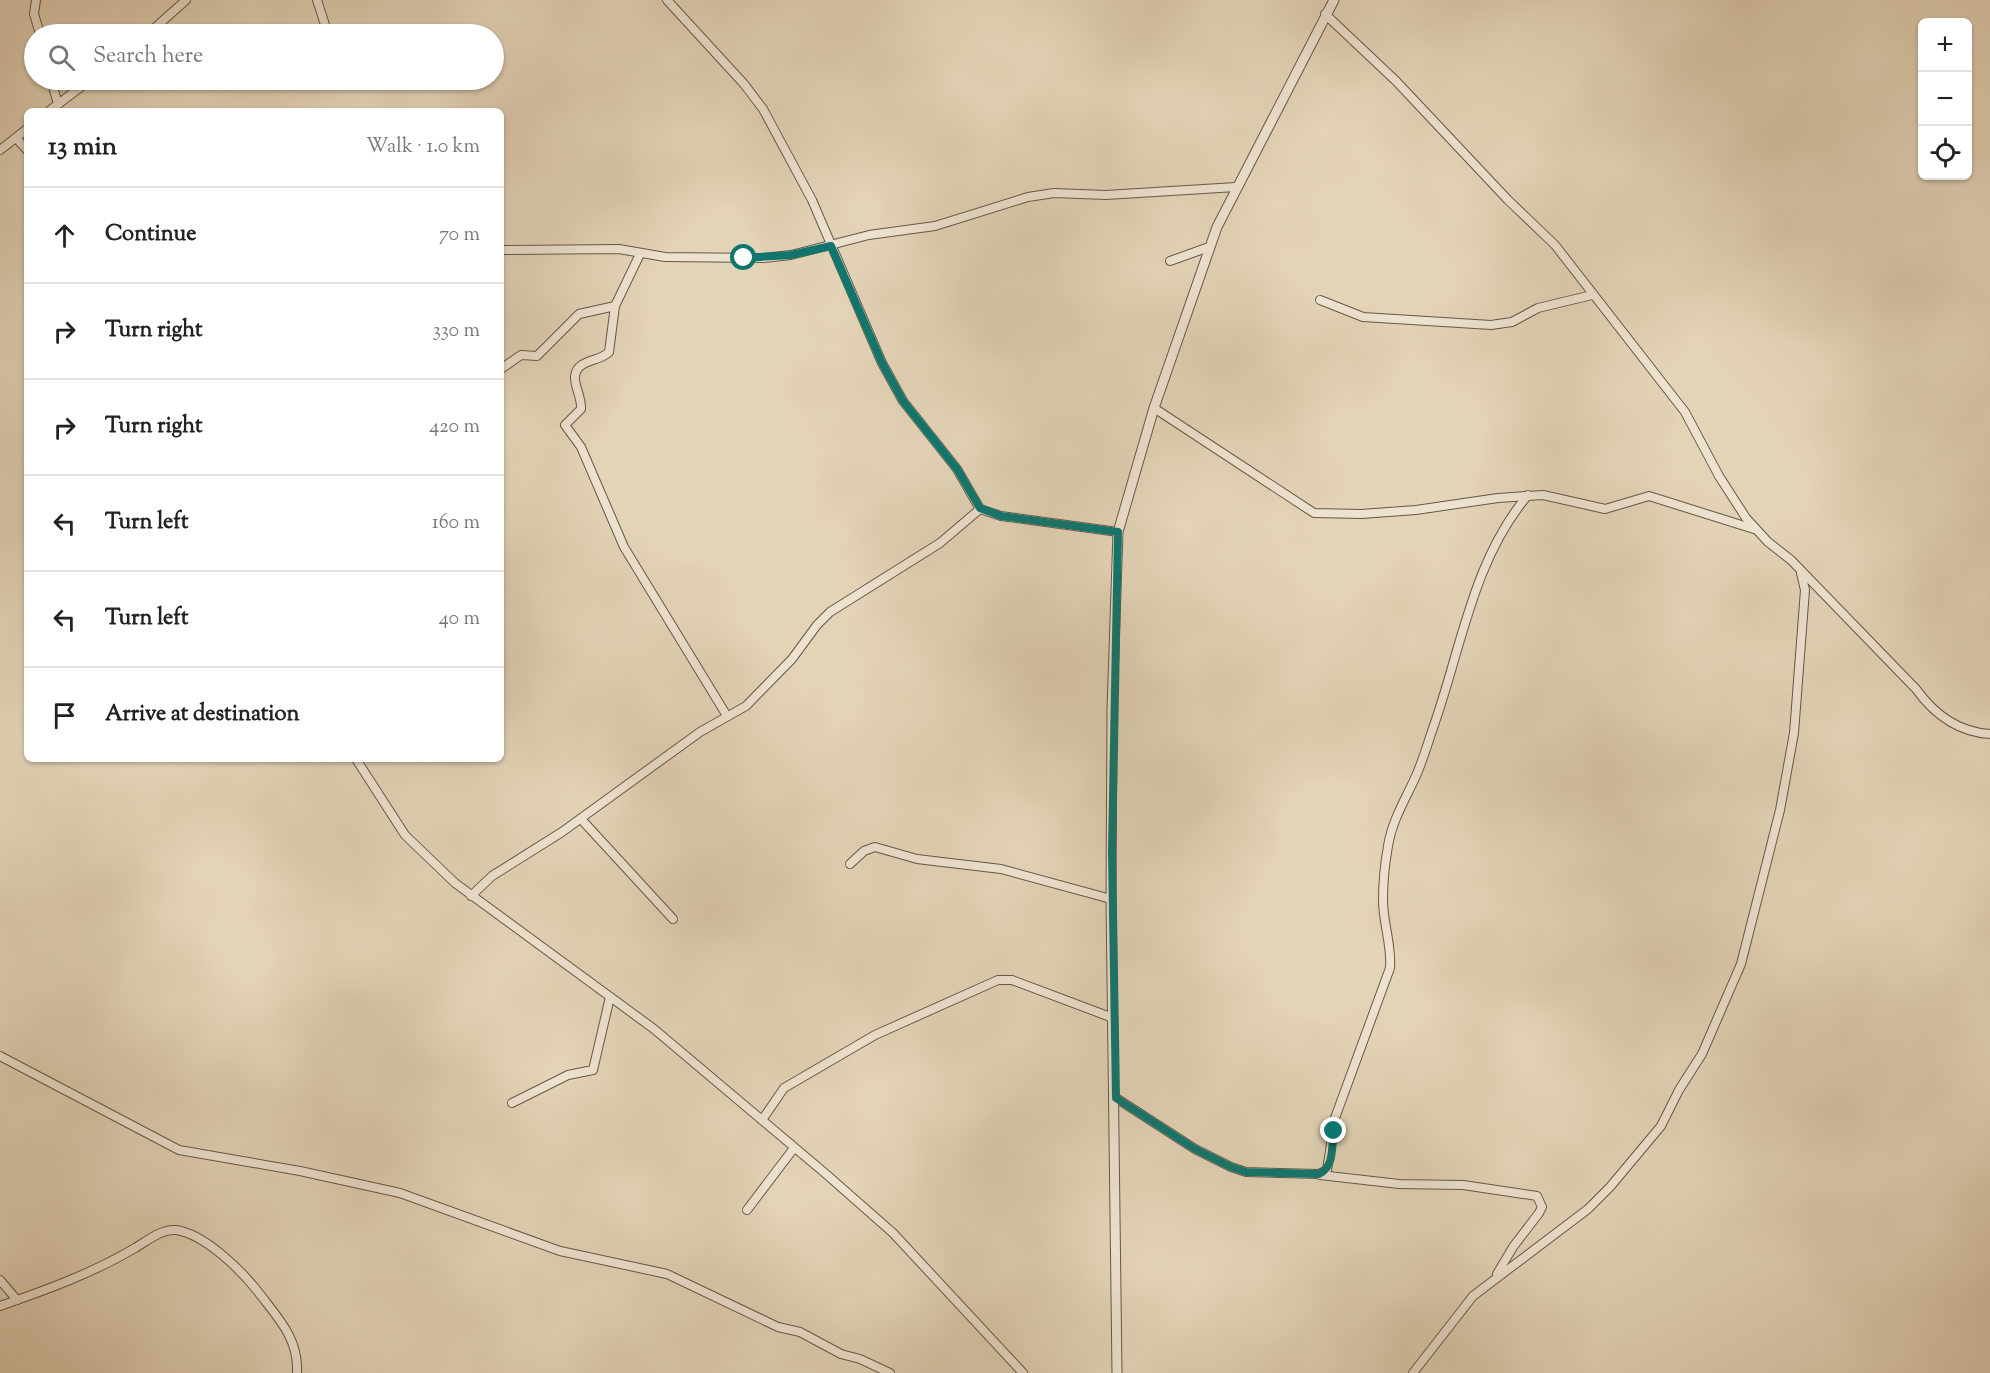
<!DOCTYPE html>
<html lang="en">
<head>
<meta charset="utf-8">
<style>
	:root { --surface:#fff; --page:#f2f2f2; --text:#222; --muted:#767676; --line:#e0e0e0 }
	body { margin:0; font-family:"Sorts Mill Goudy",serif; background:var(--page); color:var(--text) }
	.controls { position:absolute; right:18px; top:18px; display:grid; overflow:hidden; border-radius:9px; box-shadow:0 2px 4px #0004 }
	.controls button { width:54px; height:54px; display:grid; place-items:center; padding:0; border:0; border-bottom:2px solid var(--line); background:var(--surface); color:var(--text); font:30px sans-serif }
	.stop { position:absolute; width:18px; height:18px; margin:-14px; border:4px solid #0f766e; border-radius:50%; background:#fff }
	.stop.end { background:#0f766e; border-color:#fff; box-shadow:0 2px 6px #0008 }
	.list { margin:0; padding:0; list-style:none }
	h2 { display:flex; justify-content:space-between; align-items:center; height:78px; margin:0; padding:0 24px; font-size:26px }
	h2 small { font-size:20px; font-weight:400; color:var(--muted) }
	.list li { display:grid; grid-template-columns:39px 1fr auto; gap:18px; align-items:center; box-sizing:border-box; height:96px; padding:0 24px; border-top:2px solid var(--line) }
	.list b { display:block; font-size:22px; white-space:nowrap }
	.list em { font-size:20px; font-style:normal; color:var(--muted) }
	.icon { flex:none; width:33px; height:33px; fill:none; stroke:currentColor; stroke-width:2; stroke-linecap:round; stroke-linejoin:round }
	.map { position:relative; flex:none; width:1990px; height:1373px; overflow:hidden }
	.search { position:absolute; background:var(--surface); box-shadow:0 2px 4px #0004; left:24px; top:24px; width:480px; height:66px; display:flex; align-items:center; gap:15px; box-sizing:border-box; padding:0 21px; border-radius:33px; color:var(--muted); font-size:22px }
	.panel { position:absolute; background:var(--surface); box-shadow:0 2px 4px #0004; left:24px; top:108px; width:480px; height:654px; border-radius:9px }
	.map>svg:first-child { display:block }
</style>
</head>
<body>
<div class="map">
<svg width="1990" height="1373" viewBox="0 0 1990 1373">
	<rect width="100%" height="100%" fill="#e3d3b7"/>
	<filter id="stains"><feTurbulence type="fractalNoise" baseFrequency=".00333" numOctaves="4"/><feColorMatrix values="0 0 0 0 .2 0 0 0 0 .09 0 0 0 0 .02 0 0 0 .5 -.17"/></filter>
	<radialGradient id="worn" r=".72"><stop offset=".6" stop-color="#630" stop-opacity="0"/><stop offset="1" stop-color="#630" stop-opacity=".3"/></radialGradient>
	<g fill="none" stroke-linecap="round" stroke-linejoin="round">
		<g stroke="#675844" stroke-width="10">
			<g id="minor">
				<path d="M36 0 34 14 40 34"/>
				<path d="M317 0 328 34"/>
				<path d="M667 0 744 84 763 109 812 200 882 363 903 401 957 469 980 509 1001 516 1118 532"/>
				<path d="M1325 14 1396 81 1508 200 1555 245 1685 412 1719 476 1746 518 1768 542 1791 560 1916 689C1934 714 1958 732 1990 734"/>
				<path d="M148 34 186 0"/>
				<path d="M51 80 58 104"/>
				<path d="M49 111 90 80"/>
				<path d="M16 138 27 150"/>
				<path d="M0 150 27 129"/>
				<path d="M501 250 619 249 665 257 764 258 791 255 869 235 935 226 1028 197 1054 193 1106 195 1236 187"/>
				<path d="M640 254 615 306 609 352C600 362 577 359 575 376 574 386 582 398 581 409L565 425 581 447 624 547 727 716"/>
				<path d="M1170 261 1209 247"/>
				<path d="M1320 300 1363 317 1491 325 1512 322 1538 308 1592 295"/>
				<path d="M501 369 521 355 537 356 579 314 615 306"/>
				<path d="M1154 408 1314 513 1361 514 1416 510 1498 498 1543 495 1605 509 1649 496 1754 529"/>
				<path d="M356 759 405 835 455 883 654 1029 826 1174 893 1233 1023 1373"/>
				<path d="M581 819 673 919"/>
				<path d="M850 864 864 851 875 847 917 859 1001 869 1111 899"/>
				<path d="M471 896 492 876 562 832 700 732 746 706 792 659 817 625 830 612 940 543 980 509"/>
				<path d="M0 1056 179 1150 300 1171 400 1193 560 1251 667 1274 778 1327 800 1332 841 1354 860 1359 890 1373"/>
				<path d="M1116 1098 1195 1149 1231 1167 1246 1172 1319 1174 1327 1170 1335 1118 1390 968C1392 945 1383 924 1383 900 1383 883 1385 863 1388 846 1392 821 1405 800 1415 778 1422 763 1427 746 1432 731 1461 651 1472 561 1528 495"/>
				<path d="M512 1103 568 1075 593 1070 610 997"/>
				<path d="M762 1120 784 1088 875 1035 998 980H1012L1113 1018"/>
				<path d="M1320 1175 1399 1184 1463 1185 1537 1196 1542 1207 1539 1213 1513 1247 1497 1274"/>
				<path d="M747 1210 794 1148"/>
				<path d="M0 1280 17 1300"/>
				<path d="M0 1306C46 1290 93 1273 135 1248 147 1241 161 1229 176 1230 205 1234 242 1271 259 1293 278 1318 299 1339 297 1373"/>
				<path d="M1413 1373 1473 1296 1588 1209 1610 1187 1661 1126 1679 1090 1702 1054 1741 964 1780 810 1794 733 1805 590 1801 573"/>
			</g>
		</g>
		<g stroke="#675844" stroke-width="11">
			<path id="tertiary" d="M1117 1373 1111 899 1112 709 1118 532 1154 408 1217 227 1334 0"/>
		</g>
		<use href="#minor" stroke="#ede2d0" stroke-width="8"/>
		<use href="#tertiary" stroke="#ede2d0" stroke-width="9"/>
	</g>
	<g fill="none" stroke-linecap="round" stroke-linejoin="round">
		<path stroke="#0f766e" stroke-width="8" d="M744 258 791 255 831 246 882 363 903 401 957 469 980 508 1001 516 1118 532 1112 851 1116 1098 1195 1149 1231 1167 1246 1172 1319 1174C1335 1166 1331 1147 1334 1131"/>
	</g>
	<rect width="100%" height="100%" filter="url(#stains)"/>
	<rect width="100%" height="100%" fill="url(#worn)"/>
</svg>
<div class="controls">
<button>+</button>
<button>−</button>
<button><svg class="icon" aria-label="locate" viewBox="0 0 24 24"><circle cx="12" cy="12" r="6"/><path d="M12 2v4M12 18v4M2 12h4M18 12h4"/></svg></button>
</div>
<div class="stop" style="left:744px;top:258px"></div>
<div class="stop end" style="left:1334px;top:1131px"></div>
<div class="search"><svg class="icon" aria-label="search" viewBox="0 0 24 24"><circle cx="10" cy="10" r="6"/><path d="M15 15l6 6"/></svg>Search here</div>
<section class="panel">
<h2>13 min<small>Walk · 1.0 km</small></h2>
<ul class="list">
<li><svg class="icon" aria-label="ahead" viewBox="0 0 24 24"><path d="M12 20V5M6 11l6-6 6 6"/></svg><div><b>Continue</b></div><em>70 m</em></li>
<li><svg class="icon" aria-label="right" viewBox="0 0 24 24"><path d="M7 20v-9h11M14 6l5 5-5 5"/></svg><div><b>Turn right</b></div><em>330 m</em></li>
<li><svg class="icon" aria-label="right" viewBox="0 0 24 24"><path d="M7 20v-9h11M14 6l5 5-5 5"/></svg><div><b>Turn right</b></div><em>420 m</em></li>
<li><svg class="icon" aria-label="left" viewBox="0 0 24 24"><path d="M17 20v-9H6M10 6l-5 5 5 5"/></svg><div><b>Turn left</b></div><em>160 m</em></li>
<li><svg class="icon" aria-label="left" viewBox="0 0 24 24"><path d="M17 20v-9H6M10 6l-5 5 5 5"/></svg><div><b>Turn left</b></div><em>40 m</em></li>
<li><svg class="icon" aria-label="arrive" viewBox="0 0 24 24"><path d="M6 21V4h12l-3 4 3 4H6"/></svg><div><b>Arrive at destination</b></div></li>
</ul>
</section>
</div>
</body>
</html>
